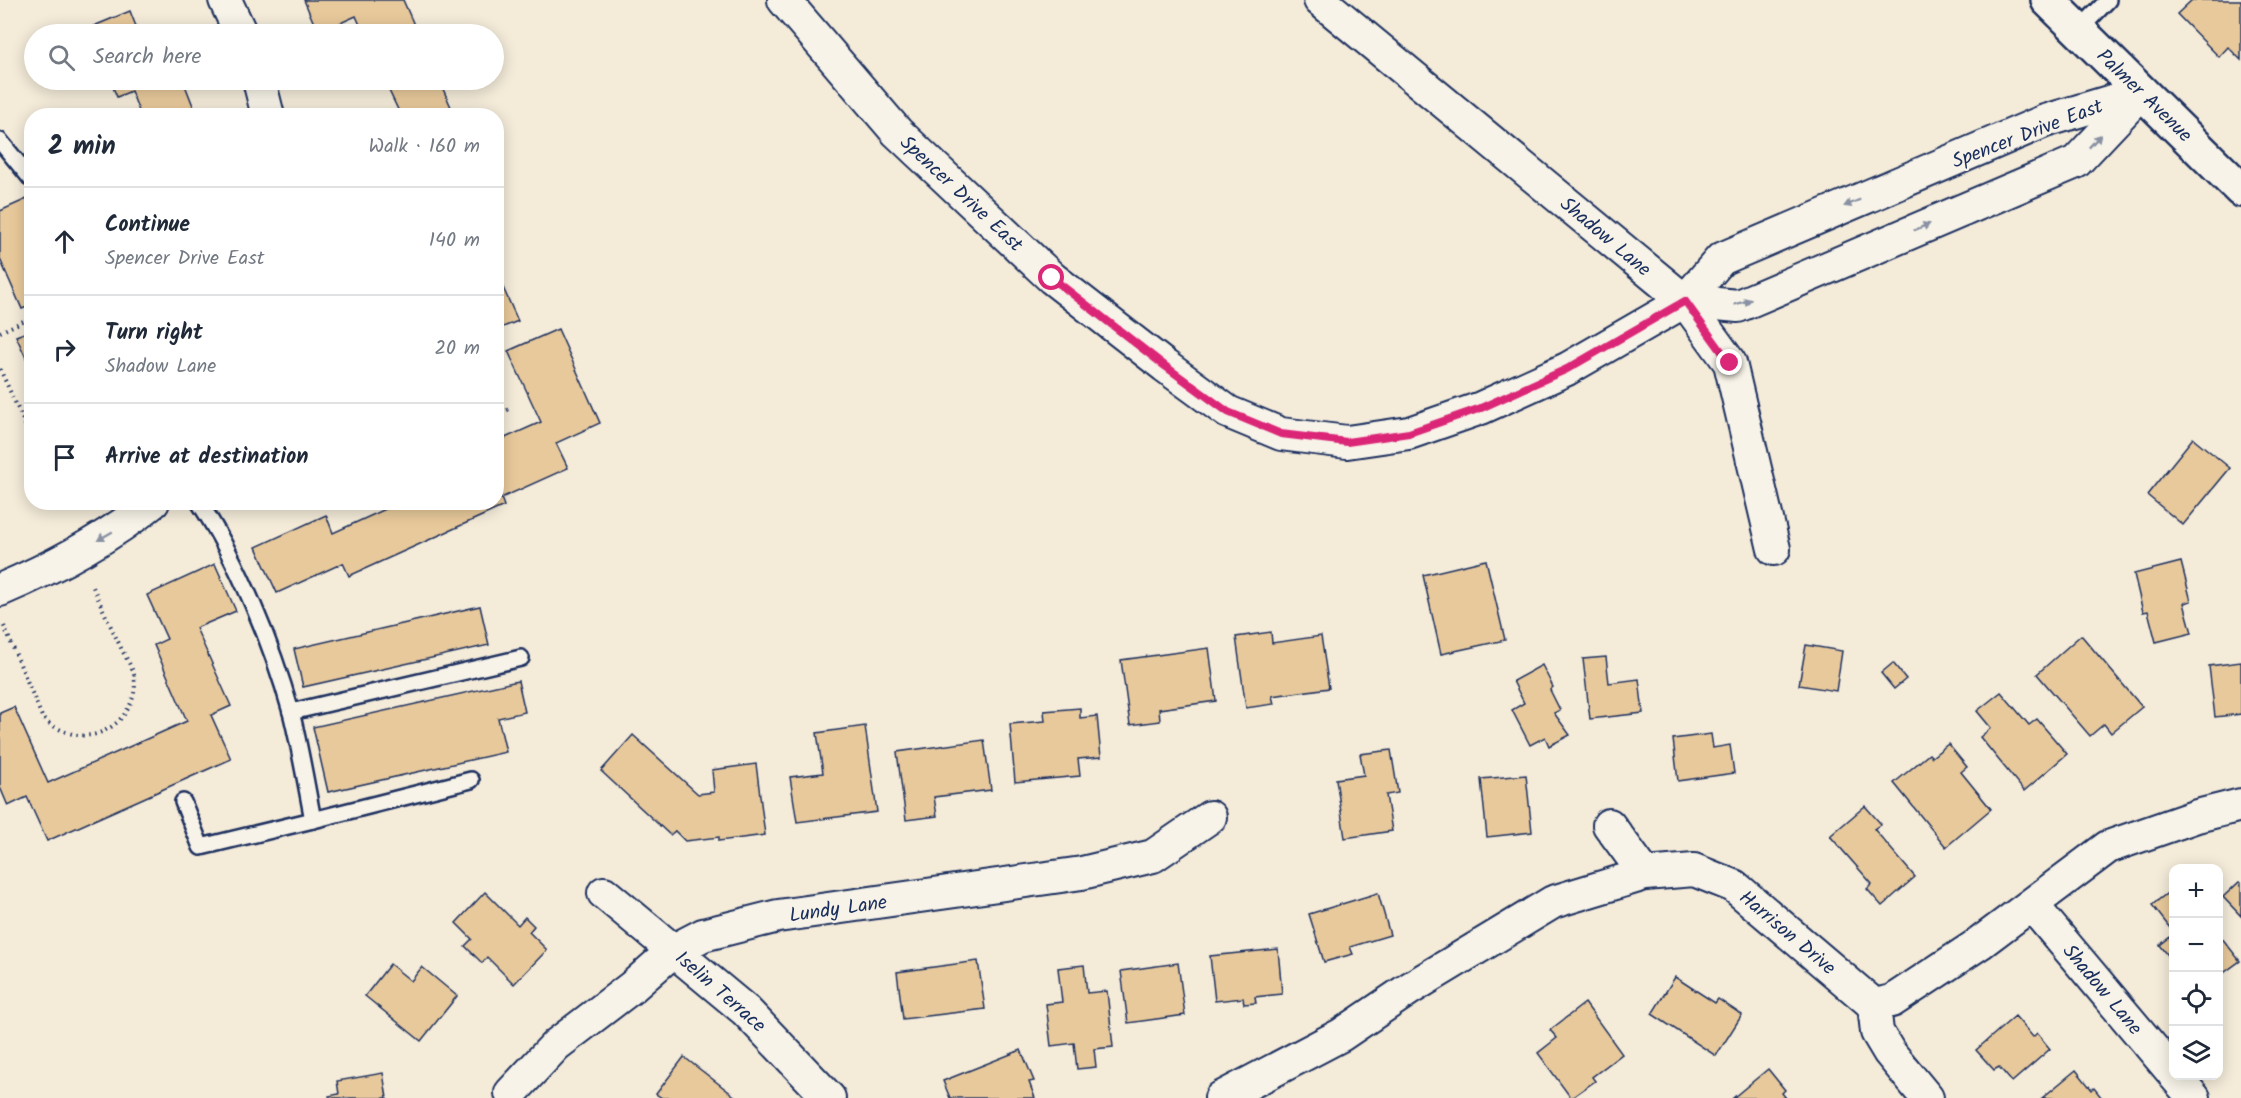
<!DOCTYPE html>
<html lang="en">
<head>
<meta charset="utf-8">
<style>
	:root { --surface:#fff; --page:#f6f6f7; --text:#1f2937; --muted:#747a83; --line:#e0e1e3 }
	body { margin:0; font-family:Kalam,sans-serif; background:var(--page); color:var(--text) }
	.controls { position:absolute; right:18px; bottom:18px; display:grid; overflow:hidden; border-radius:12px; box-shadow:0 3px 15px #0003 }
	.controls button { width:54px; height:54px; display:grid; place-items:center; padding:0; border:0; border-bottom:2px solid var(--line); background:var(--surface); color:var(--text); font:30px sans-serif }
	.stop { position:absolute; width:18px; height:18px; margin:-14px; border:4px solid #db2777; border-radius:50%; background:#fff }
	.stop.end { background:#db2777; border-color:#fff; box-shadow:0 2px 6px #0008 }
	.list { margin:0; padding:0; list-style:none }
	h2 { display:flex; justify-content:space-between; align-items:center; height:78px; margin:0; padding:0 24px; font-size:26px }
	h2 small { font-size:20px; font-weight:400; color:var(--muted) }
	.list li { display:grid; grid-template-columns:39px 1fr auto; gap:18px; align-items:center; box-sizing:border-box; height:108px; padding:0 24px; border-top:2px solid var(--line) }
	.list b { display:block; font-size:22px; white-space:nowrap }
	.list p { margin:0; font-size:20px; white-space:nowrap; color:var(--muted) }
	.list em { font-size:20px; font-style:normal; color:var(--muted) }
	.icon { flex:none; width:33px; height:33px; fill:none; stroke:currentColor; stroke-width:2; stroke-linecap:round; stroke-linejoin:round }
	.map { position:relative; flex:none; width:2241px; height:1098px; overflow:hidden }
	.search { position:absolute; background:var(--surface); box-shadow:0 3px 15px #0003; left:24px; top:24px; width:480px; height:66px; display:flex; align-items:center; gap:15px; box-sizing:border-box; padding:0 21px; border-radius:33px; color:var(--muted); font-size:22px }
	.panel { position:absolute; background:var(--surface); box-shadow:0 3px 15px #0003; left:24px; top:108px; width:480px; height:402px; border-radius:24px }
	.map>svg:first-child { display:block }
</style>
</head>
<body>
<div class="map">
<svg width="2241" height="1098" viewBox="0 0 2241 1098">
	<rect width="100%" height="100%" fill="#f4ebd9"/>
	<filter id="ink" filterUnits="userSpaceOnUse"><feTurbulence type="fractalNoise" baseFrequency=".0167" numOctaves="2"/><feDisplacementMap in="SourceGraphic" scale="12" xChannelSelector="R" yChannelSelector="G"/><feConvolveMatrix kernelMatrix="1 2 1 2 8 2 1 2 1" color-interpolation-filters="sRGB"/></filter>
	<g filter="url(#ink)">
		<g fill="#e8c99b" stroke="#1b2f5e" stroke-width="1.5">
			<path d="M304 0H403L418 34H364L356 16 318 33Z"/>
			<path d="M2192 0H2241V60L2228 47 2219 57 2177 14Z"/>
			<path d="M130 11 139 34H92L89 28Z"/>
			<path d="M110 80H183L197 116H141L131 91 117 97Z"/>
			<path d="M384 80H439L455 116H401Z"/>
			<path d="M29 198 32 204V305L22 309 0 259V211Z"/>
			<path d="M496 272 518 321 496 330Z"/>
			<path d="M558 329 600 423 556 443 568 468 501 498 504 506 349 576 343 563 277 593 256 547 326 515 333 533 401 502H496V442L541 422 508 351Z"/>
			<path d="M32 330V371L16 336Z"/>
			<path d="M2193 438 2230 468 2183 525 2147 495Z"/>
			<path d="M1486 560 1505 640 1441 654 1423 575Z"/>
			<path d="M2181 562 2191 601 2184 603 2192 633 2156 642 2148 611 2143 612 2134 574Z"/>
			<path d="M215 564 236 611 196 628 231 706 211 715 231 759 47 841 27 797 8 806 0 787V713L14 707 48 783 187 721 154 645 167 639 147 595Z"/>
			<path d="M480 606 489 645 303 687 294 649Z"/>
			<path d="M1271 632 1272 643 1321 636 1329 688 1272 696 1274 704 1246 708 1236 637Z"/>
			<path d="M2081 635 2142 707 2111 733 2104 724 2090 736 2037 674Z"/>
			<path d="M1806 645 1842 651 1836 691 1799 685Z"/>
			<path d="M1209 648 1216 701 1159 709 1160 721 1130 725 1121 660Z"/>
			<path d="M1606 657 1609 683 1639 679 1643 713 1590 719 1583 659Z"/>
			<path d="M2241 662V714L2215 717 2209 666Z"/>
			<path d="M1893 663 1906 679 1894 689 1881 673Z"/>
			<path d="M1542 665 1553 687 1550 690 1560 710 1554 713 1570 735 1549 746 1545 737 1530 745 1512 710 1524 703 1513 681Z"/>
			<path d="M518 681 525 712 498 718 506 752 328 792 313 727Z"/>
			<path d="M2001 692 2029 725 2037 719 2067 754 2024 791 1980 737 1991 728 1977 711Z"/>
			<path d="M1080 708V718L1097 716 1101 757 1078 759 1080 776 1015 782 1010 724 1045 721 1044 711Z"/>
			<path d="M865 726 877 812 797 822 790 777 823 773 817 733Z"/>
			<path d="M1711 734 1713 748 1730 745 1734 773 1678 781 1673 739Z"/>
			<path d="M633 735 698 794 714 792 712 770 756 764 765 835 719 841V837L685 841 675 831 670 835 601 771Z"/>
			<path d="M984 740 991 790 934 797 937 816 906 820 897 752Z"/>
			<path d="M1948 744 1967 767 1961 772 1991 809 1946 847 1894 783 1929 754 1932 757Z"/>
			<path d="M1391 750 1398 793 1386 795 1392 831 1345 838 1336 779 1364 775 1360 754Z"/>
			<path d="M1526 775 1532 832 1487 837 1481 779Z"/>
			<path d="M1865 806 1881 824 1874 829 1915 877 1882 906 1867 889 1872 884 1830 836Z"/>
			<path d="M2239 882 2241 883V916L2223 897Z"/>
			<path d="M2174 888V933L2152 905Z"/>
			<path d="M485 892 518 925 525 917 534 926 529 932 547 950 514 984 487 957 482 963 465 946 472 939 456 923Z"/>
			<path d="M1378 893 1390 935 1350 947 1353 954 1324 962 1309 914Z"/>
			<path d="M2218 933 2240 961 2218 977Z"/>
			<path d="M2174 934V958L2171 959 2160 945Z"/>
			<path d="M1278 949 1282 994 1255 997 1256 1003 1244 1004 1243 998 1215 1001 1210 956Z"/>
			<path d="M978 961 985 1009 903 1019 897 972Z"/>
			<path d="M1178 963 1185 1015 1128 1023 1121 971Z"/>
			<path d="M390 964 411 981 422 967 457 996 421 1041 365 996Z"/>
			<path d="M1084 965 1087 993 1107 991 1113 1047 1094 1049 1096 1067 1077 1069 1074 1043 1051 1046 1046 1004 1062 1002 1058 968Z"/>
			<path d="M1675 977 1715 1003 1718 999 1742 1015 1716 1056 1652 1014Z"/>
			<path d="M1585 1003 1622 1054 1592 1077 1595 1081 1571 1098 1538 1053 1557 1038 1550 1030Z"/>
			<path d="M2015 1016 2033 1037 2037 1033 2050 1049 2012 1082 1999 1067 1994 1070 1976 1050Z"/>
			<path d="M1021 1050 1034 1081 1029 1082 1035 1098H950L943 1081Z"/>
			<path d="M684 1057 737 1098H662L656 1094Z"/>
			<path d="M1768 1069 1785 1090 1782 1093 1786 1098H1733Z"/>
			<path d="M2076 1070 2092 1090 2094 1088 2102 1098H2042Z"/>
			<path d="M383 1073 387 1098H330L329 1096 339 1094 337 1081Z"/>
		</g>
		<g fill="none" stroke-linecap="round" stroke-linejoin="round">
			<g stroke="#1b2f5e" stroke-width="20">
				<g id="lane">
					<path d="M2079 30 2108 0"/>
					<path d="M0 141 32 180"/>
					<path d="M199 502C238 561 272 644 291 712 300 747 306 784 313 820L471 780"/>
					<path d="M291 712 521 658"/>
					<path d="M183 802 201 847 313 820"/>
				</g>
			</g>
			<g stroke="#1b2f5e" stroke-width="36">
				<g id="street">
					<path d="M225 0 241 34"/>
					<path d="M784 0 897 132 1052 278 1165 366 1228 412 1281 434 1347 442 1409 433 1481 408 1567 369 1685 301 1721 259 2045 121 2142 92"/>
					<path d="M1320 0 1685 301 1730 363 1774 549"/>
					<path d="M259 80 268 116"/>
					<path d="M1685 301 1738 306 2076 162 2141 93"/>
					<path d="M0 590C54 567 107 539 153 502"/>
					<path d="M1609 825 1645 874"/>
					<path d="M604 893 746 1011 829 1098"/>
					<path d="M2032 905 2174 1074"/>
					<path d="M1874 1005 1877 1032 1889 1052 1927 1098"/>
					<path d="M2175 1076 2194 1098"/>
					<path d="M511 1093 556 1045 632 987 674 950 703 935 778 916 1082 873 1153 856 1210 817"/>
					<path d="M1221 1098 1341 1035 1409 989 1553 902 1645 874 1694 870 1734 886 1874 1005 1892 1001 1980 943 2108 847 2197 816 2241 805"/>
				</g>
			</g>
			<g stroke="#1b2f5e" stroke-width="38">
				<path id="secondary" d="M2048 0 2241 190"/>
			</g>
			<g stroke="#1b2f5e" stroke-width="4" stroke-dasharray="1.5 4.5" stroke-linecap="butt">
				<path d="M0 332 32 317"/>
				<path d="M0 369 32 440"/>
				<path d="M496 415 512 408"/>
				<path d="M4 626 43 719C58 731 80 740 99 733 122 725 139 700 134 675 132 667 126 658 122 650 112 629 102 608 93 587"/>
			</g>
			<use href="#lane" stroke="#f7f3e8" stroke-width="15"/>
			<use href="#street" stroke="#f7f3e8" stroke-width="32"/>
			<use href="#secondary" stroke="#f7f3e8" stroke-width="33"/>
		</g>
		<defs><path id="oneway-solid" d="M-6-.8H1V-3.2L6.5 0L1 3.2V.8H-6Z" transform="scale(1.5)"/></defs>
		<g fill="#8991a3">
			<use href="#oneway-solid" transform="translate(2095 141) rotate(-47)"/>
			<use href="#oneway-solid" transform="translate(1852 203) rotate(157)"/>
			<use href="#oneway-solid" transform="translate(1922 227) rotate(-23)"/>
			<use href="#oneway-solid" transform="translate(1743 302) rotate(-16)"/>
			<use href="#oneway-solid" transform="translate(105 536) rotate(150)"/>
		</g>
	</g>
	<g fill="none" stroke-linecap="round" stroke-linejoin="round" filter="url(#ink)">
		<path stroke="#db2777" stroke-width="8" d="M1052 278 1165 366 1228 412 1281 434 1347 442 1409 433 1481 408 1567 369 1685 301 1730 363"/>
	</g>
	<g text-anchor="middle" stroke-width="4.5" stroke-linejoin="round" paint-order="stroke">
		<g font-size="20" fill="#1b2f5e" stroke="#f7f3e8">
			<text transform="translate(2145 95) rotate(44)" y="7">Palmer Avenue</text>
			<text transform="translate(2027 133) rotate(-21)" y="7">Spencer Drive East</text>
			<text transform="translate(962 193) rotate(43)" y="7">Spencer Drive East</text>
			<text transform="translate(1606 236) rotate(40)" y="7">Shadow Lane</text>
			<text transform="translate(838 908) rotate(-8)" y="7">Lundy Lane</text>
			<text transform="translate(1788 932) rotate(40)" y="7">Harrison Drive</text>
			<text transform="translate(2103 989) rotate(50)" y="7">Shadow Lane</text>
			<text transform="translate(721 991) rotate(41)" y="7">Iselin Terrace</text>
		</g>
	</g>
</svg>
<div class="controls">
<button>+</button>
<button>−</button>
<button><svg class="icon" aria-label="locate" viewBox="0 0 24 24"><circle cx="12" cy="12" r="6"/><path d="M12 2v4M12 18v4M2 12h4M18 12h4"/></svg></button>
<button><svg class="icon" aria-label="layers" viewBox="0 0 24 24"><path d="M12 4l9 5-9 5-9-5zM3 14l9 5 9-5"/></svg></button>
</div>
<div class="stop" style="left:1052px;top:278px"></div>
<div class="stop end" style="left:1730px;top:363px"></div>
<div class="search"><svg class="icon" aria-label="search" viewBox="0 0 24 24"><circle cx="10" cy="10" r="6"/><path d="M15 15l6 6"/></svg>Search here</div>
<section class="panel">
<h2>2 min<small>Walk · 160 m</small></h2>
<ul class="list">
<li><svg class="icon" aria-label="ahead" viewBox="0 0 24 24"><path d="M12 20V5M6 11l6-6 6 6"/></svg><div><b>Continue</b><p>Spencer Drive East</p></div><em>140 m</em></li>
<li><svg class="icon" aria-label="right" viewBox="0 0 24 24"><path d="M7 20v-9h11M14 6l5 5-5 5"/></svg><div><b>Turn right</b><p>Shadow Lane</p></div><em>20 m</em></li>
<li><svg class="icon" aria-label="arrive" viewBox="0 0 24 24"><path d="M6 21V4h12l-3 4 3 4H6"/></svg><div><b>Arrive at destination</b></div></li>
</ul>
</section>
</div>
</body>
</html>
